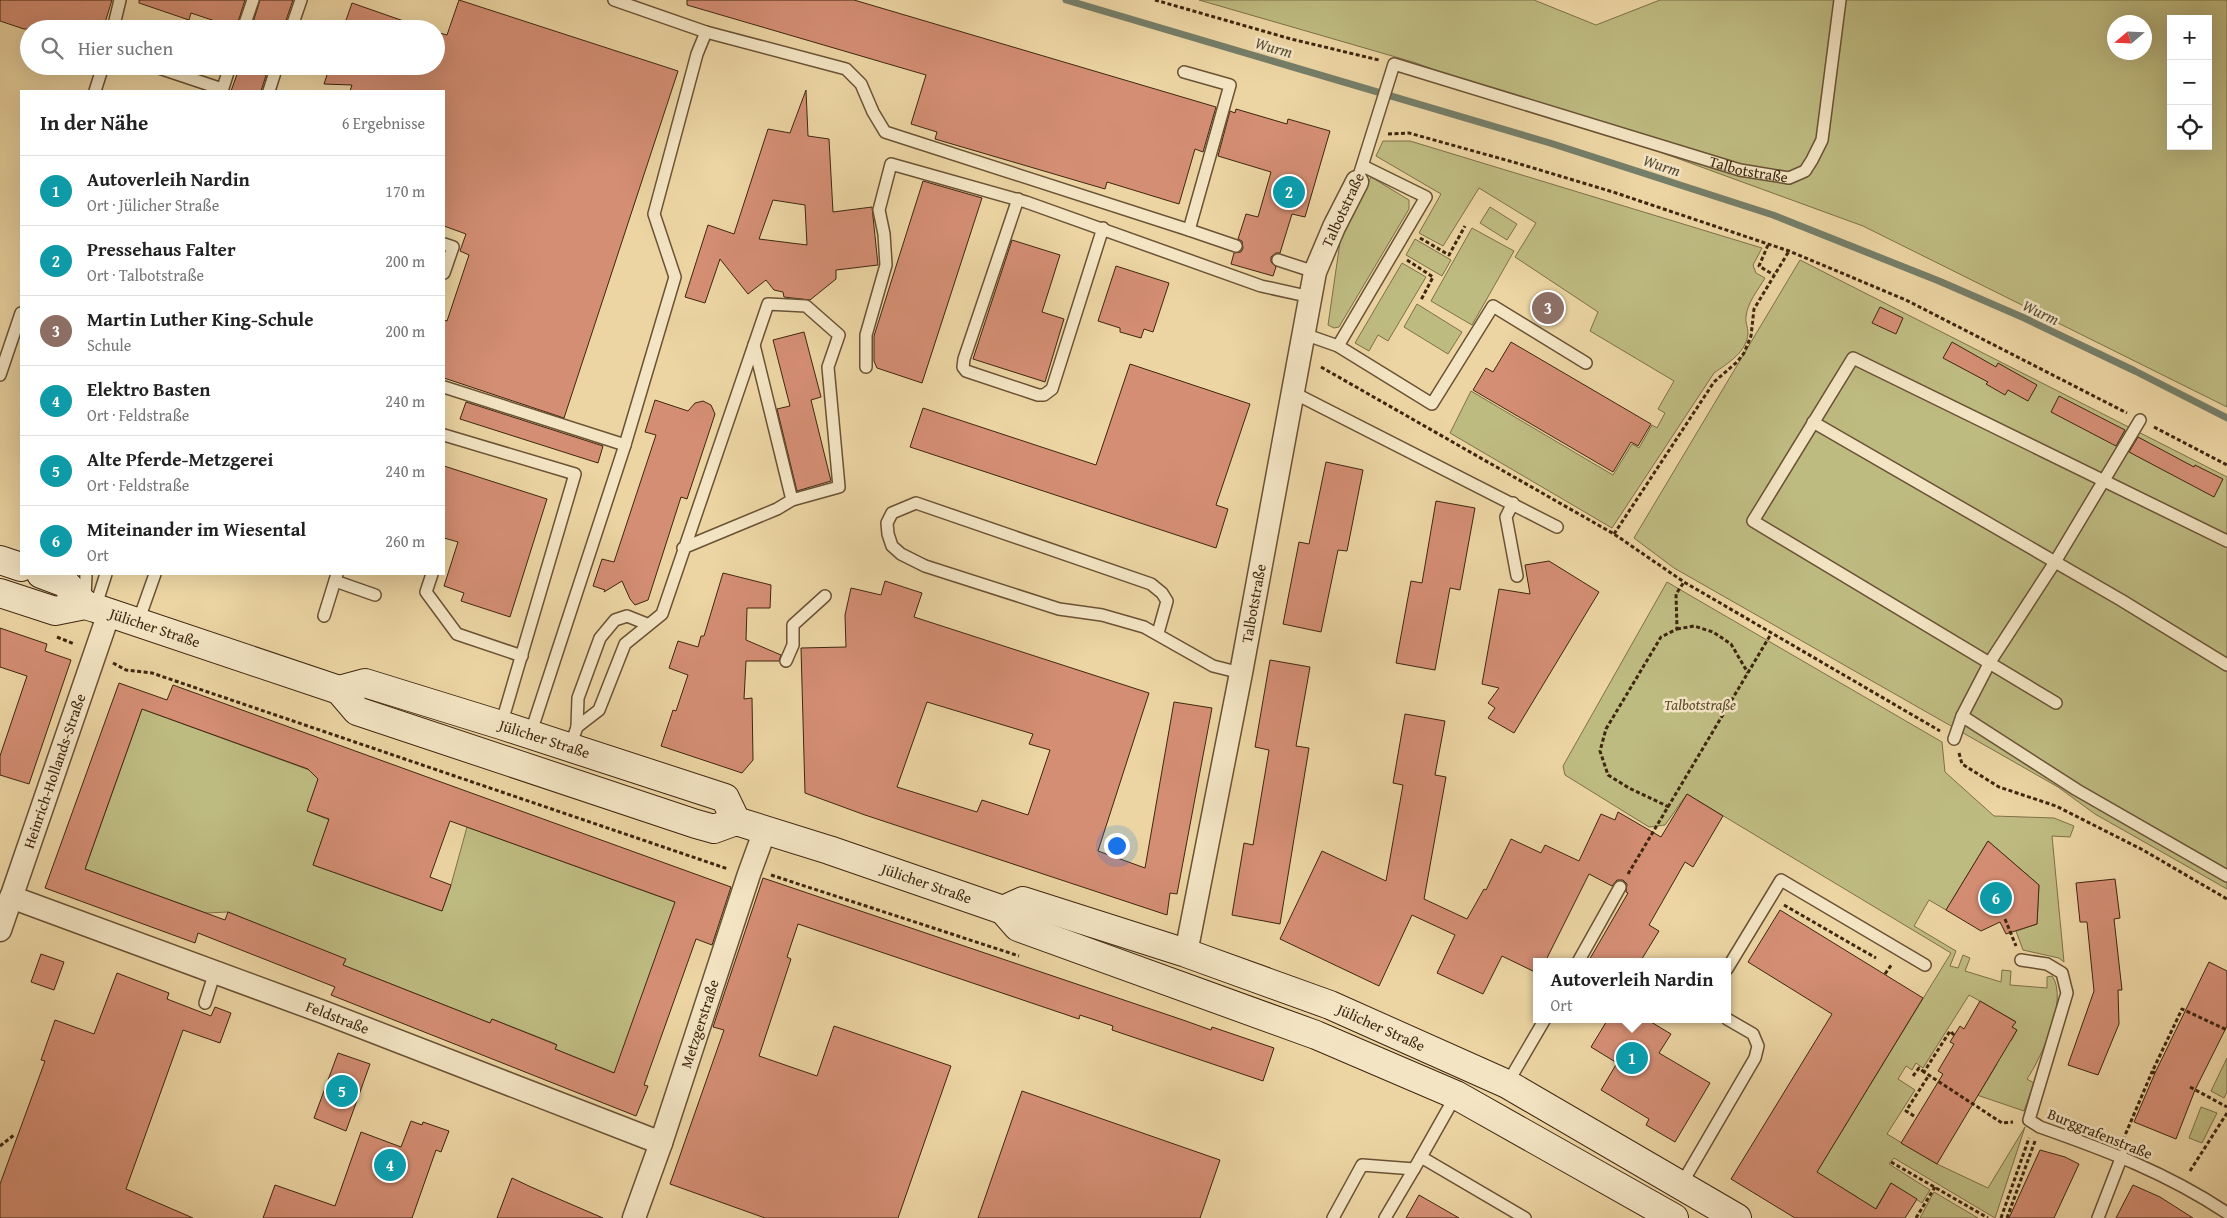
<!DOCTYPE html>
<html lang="de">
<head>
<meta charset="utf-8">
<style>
	:root { --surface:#fff; --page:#f2f2f2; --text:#222; --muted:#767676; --line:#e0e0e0; --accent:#ea580c }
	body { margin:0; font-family:"Gentium Book Plus",serif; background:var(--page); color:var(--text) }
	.controls { position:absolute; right:15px; top:15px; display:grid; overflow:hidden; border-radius:0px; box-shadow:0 5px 20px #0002 }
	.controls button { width:45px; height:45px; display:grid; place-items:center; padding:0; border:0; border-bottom:1px solid var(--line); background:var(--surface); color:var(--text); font:25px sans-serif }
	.compass { position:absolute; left:2107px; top:15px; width:45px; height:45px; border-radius:50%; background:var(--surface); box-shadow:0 5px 20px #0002; rotate:251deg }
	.you { position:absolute; left:1116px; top:845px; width:18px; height:18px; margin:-12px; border:4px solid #fff; border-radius:50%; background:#1a73e8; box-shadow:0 0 0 8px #1a73e833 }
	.badge { display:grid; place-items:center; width:32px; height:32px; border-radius:50%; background:var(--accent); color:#fff; font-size:16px; font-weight:700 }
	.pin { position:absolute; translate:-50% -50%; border:2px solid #fff; box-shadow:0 1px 5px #0006 }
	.popup { position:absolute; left:1533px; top:958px; width:198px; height:65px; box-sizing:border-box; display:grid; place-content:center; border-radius:0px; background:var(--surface); filter:drop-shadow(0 1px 4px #0005); font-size:16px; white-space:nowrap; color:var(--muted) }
	.popup b { font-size:19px; color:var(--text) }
	.popup::after { content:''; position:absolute; left:50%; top:100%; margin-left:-10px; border:10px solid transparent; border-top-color:var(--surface) }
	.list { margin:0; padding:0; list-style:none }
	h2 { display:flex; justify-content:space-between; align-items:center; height:65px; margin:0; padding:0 20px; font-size:21px }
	h2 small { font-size:16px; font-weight:400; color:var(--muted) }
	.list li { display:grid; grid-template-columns:32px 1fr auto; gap:15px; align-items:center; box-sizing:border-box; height:70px; padding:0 20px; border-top:1px solid var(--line) }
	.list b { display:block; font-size:19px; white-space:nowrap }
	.list p { margin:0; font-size:16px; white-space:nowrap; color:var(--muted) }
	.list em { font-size:16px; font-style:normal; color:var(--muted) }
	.icon { flex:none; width:28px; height:28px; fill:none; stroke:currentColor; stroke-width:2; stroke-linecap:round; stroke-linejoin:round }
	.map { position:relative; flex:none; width:2227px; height:1218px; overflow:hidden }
	.search { position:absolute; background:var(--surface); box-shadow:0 5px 20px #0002; left:20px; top:20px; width:425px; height:55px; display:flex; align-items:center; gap:12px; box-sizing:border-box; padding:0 18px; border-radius:28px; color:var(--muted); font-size:19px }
	.panel { position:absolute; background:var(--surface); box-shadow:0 5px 20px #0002; left:20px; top:90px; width:425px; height:485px; border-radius:0px }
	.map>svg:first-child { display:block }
</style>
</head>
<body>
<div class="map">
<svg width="2227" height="1218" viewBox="0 0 2227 1218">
	<rect width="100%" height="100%" fill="#ecd5a3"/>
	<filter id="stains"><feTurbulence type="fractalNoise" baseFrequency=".004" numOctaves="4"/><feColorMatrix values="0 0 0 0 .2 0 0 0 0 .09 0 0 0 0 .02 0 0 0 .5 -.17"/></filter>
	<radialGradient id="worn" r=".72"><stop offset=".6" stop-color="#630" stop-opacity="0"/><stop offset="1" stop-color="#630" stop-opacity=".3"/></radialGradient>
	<g fill="#bebb81" stroke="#7e7048" fill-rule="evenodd">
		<path d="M1199 0H1534L1596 25 1660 0H2227V407L1863 226 1413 62ZM2171 19H2208V146H2171ZM2114 22H2144V52H2114Z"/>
		<path d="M1383 141H1410L1762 248 1753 265 1756 273 1765 278C1758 290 1747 303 1746 317 1745 322 1748 327 1748 333 1747 352 1728 363 1714 373L1612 528 1450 433 1471 391 1613 475 1632 444 1639 448 1652 425 1657 428 1665 413 1658 409 1674 381 1590 331 1598 312 1515 257 1536 223 1479 188 1443 246 1419 233 1441 194 1376 156Z"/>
		<path d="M1371 177 1409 200V209L1339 327 1334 328 1328 325 1340 242Z"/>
		<path d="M1490 207 1517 224 1507 240 1480 223Z"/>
		<path d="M1472 228 1514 251 1472 325 1431 301Z"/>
		<path d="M1415 239 1451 260 1442 276 1406 255Z"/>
		<path d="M1800 260 2227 477V889L2095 814 2058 787 1674 568 1634 538Z"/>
		<path d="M1402 263 1426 277 1388 341 1378 335 1369 351 1355 343Z"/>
		<path d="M1417 304 1462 332 1448 354 1404 327Z"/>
		<path d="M1667 582 1942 742 1945 772 1994 816 2054 818 2074 826 2070 837 2052 836 2064 962 2059 958 2023 950 2016 931 2037 924 2039 885 1988 841 1946 910 1929 900 1914 926 1956 951 1950 966 1958 968 1963 955 1970 958 1965 971 2001 982 2002 970 2011 971 2010 985 2047 988V977L2052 976C2069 999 2041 1058 2027 1079L2034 1083 2024 1111 1974 1094 1980 1092 1997 1064 1991 1060 2005 1038 2011 1041 2017 1030 2012 1027 2015 1021 1969 995 1923 1068 1916 1063 1912 1070 1906 1066 1898 1079 1915 1090 1887 1134 1937 1164 1988 1188 2025 1127 1995 1218 1894 1158 1889 1164 1930 1190 1922 1203 1891 1183 1870 1218 1857 1197 1832 1182 1810 1183 1951 953 1687 794 1665 825 1649 827 1565 775 1563 766Z"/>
		<path d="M142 709 320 774 307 811 329 820 313 865 330 871 442 911 451 885 467 827 680 904 620 1075 555 1049 556 1044 492 1019 490 1023 343 965 345 959 228 912 206 913 85 869Z"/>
		<path d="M2227 1058V1092L2224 1098 2211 1091Z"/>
		<path d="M2201 1107 2217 1113 2202 1143 2189 1138Z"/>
		<path d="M1934 1192 1978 1218H1920Z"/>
	</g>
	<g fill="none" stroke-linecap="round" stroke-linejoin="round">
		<path stroke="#757e68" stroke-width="7" d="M1066 0 1550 143 1773 215 1939 281 2022 317 2135 371 2227 418"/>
	</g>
	<g fill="#d48e74" stroke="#3e260f" fill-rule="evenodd">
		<path d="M0 0H112L103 29H24L0 21Z"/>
		<path d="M139 0H245L236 28 191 13 189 20 139 3Z"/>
		<path d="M260 0H293L283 29H251Z"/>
		<path d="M459 0 678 71 564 418 444 378V320L447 321 469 255 460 251 466 234 444 226V91H350L352 85 324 84 330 66H436V32L447 35Z"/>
		<path d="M687 0H854L1216 107 1203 152 1195 149 1179 204 1107 182 1105 189 935 139 937 132 911 124 926 75 687 5Z"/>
		<path d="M352 3 418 26V29H343Z"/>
		<path d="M240 66H269L261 91H231Z"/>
		<path d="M806 90 808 136 829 139 833 212 872 207 878 265 836 270V279L810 300 784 297 783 292 774 290 766 280 748 294 720 259 705 303 685 297 708 225 734 234 768 129 790 133ZM773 200 805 205 807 245 759 239Z"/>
		<path d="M1236 109 1287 124 1288 119 1330 131 1305 217 1292 214 1280 253H1276L1271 257V262L1276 267 1273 276 1231 264 1234 253 1241 252 1243 248 1242 241 1238 239 1246 214 1258 217 1271 172 1218 156 1230 111 1235 113Z"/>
		<path d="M923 181 982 198 922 383 877 368 874 361V336Z"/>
		<path d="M1012 240 1060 255 1042 312 1064 319 1045 382 973 359Z"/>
		<path d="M1116 266 1169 283 1153 332 1144 329 1141 338 1120 332V328L1098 321Z"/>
		<path d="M1880 307 1903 318 1896 334 1872 323Z"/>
		<path d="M804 332 821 397 811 400 831 481 797 491 777 409 790 406 773 340Z"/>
		<path d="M1511 342 1651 424 1638 446 1631 442 1613 472 1473 390 1486 368 1493 372Z"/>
		<path d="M1952 342 1996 367 1998 363 2037 385 2028 401 2008 390 2005 395 1986 384 1988 382 1943 358Z"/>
		<path d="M1130 364 1250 404 1216 505 1228 509 1216 548 910 447 923 408 1096 465Z"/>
		<path d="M2059 396 2125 430 2116 446 2051 412Z"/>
		<path d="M655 400 688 411 695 403 703 401 711 405 715 414 687 499 681 497 648 600 635 605 630 599 622 581 604 592 605 590 593 586 602 559 614 562 656 435 645 432Z"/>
		<path d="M466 402 603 446 598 463 460 419Z"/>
		<path d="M2138 437 2194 467 2195 465 2223 479 2214 497 2129 452Z"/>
		<path d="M1326 462 1363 470 1347 551 1338 550 1321 632 1283 624 1299 542 1309 544Z"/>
		<path d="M444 466 547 499 510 617 461 601 464 593 444 586 458 542 444 538Z"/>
		<path d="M1436 501 1475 508 1460 590 1450 588 1435 670 1396 663 1411 581 1422 583Z"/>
		<path d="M1549 561 1599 592 1514 733 1488 718 1495 708 1488 703 1499 688 1482 684 1499 589 1530 594 1525 565Z"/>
		<path d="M723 573 771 585 770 608H747L746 640 781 655 779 661H746L744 699 752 698 753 760 742 773 661 746 673 710 676 711 688 675 669 668 678 641 698 647 701 636H704Z"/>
		<path d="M885 581 922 593 914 617 1149 693 1098 851 1145 868 1174 702 1212 708 1177 894 1170 893 1167 915 865 815 805 793 801 648 846 647 845 615 851 588 881 595ZM927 702 1033 734 1029 744 1050 750 1028 815 982 800 977 812 897 787Z"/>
		<path d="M0 628 47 644 45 651 71 660 29 784 0 775V756L27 676 0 667Z"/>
		<path d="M1270 660 1310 667 1296 746 1309 748 1280 924 1232 915 1244 843 1253 845 1269 750 1255 747Z"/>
		<path d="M119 683 167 700 173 685 731 887 712 945 696 939 644 1085 648 1086 636 1116 331 995 335 987 198 933 195 943 45 888ZM142 709 308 769 318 779 307 811 329 819 313 865 330 871 442 911 451 885 430 877 450 821 675 902 614 1073 555 1049 557 1045 492 1019 490 1023 343 965 346 959 228 912 225 920 85 869Z"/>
		<path d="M1405 714 1445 721 1435 775 1446 777 1424 899 1467 919 1484 889 1486 890 1511 839 1541 853 1545 845 1579 861 1601 814 1615 820 1618 812 1661 837 1687 794 1723 816 1693 867 1685 862 1649 925 1659 931 1640 962H1588L1628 893 1626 892 1627 884 1623 880H1617L1612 886 1589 874 1545 962H1537V973L1502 956 1483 994 1437 973 1455 935 1412 915 1379 986 1280 939 1322 851 1386 881 1403 785 1393 783Z"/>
		<path d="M1988 841 2039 885 2037 924 2006 934 2000 922 1981 931 1946 910Z"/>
		<path d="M763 878 1183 1020 1211 1030 1212 1027 1274 1048 1263 1081 1112 1030 1113 1026 1080 1015 1079 1019 798 924 787 957 791 959 759 1056 817 1076 834 1026 951 1066 898 1218H765L670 1184 724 1030 713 1027Z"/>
		<path d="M2115 879 2120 918 2114 919 2122 990H2118L2119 1024 2098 1075 2068 1065 2094 991 2087 922H2080L2076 883Z"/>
		<path d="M1780 910 1923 998 1817 1172 1876 1209 1891 1183 1917 1199 1905 1218H1795L1731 1179 1832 1014 1748 962Z"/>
		<path d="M41 954 64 962 54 990 31 982Z"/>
		<path d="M2209 962 2227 971V1026L2195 1090 2176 1139 2134 1122 2155 1073Z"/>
		<path d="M117 973 169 993 167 999 211 1016 215 1007 231 1013 220 1043 183 1030 126 1189 193 1218H0V1184L45 1061 41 1060 55 1020 94 1034Z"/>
		<path d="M1980 1001 2016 1022 2012 1027 2017 1030 1937 1164 1901 1143 1943 1074 1938 1071 1954 1044 1950 1042 1960 1026 1964 1029Z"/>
		<path d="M1608 1019H1646L1671 1034 1659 1053 1710 1083 1675 1142 1646 1125 1649 1119 1601 1090 1617 1063 1591 1047Z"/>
		<path d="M338 1053 370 1064 346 1131 314 1118Z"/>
		<path d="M1022 1091 1220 1160 1200 1218H978Z"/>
		<path d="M411 1121 422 1125 423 1122 449 1131 441 1152 436 1150 412 1218H263L275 1185 335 1206 361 1132 401 1147Z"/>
		<path d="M2040 1150 2065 1157 2079 1164 2054 1218H2009Z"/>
		<path d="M512 1178 531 1187 603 1218H497Z"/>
		<path d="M2133 1185 2160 1197 2193 1218H2116Z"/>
		<path d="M1419 1195 1459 1218H1406Z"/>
	</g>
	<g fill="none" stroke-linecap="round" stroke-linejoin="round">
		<g stroke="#6a5234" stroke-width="14">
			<g id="lane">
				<path d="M614 0 706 32 846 69 861 84 873 112 885 132 1189 230 1230 85 1184 72"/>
				<path d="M113 29 120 0"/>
				<path d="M243 29 253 0"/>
				<path d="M291 29 301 0"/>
				<path d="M153 66 222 89"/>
				<path d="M95 91 103 66"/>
				<path d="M222 91 230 66"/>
				<path d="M269 91 277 66"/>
				<path id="s1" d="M1357 182 1394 64 1740 170 1789 178 1805 171 1812 160 1822 140 1840 0"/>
				<path d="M1018 199 964 359 963 367 966 371 1038 395H1044L1052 389 1103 228"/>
				<path d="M1189 230 1236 246"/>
				<path d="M444 244 453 247 444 273"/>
				<path d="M1278 260 1315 272"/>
				<path d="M1304 334 1338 346 1432 404 1493 306 1586 363"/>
				<path d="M754 345 792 500"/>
				<path d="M1338 346 1426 197 1363 166"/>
				<path d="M866 367V335L886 265 884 234 879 210 891 164 1026 202 1261 286 1311 297"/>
				<path d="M0 375 21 313"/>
				<path d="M444 387 625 445"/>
				<path d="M1294 393 1557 527"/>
				<path d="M1813 422 2121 600 2227 665"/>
				<path d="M444 435 575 474 501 725"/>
				<path d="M1513 503 1506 517 1517 576"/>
				<path d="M432 574 426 592 457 634 522 656"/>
				<path d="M335 581 375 595"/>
				<path d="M85 599 86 574"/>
				<path d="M95 608 106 574"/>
				<path d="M324 616 337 574"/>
				<path d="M138 622 155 574"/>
				<path d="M1158 633 1167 601 1162 593 1151 584 916 503 892 513 887 523 888 534 892 546 901 554 925 566 1059 609 1102 615 1144 627 1213 666 1241 673"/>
				<path d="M786 661 793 645V625L825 596"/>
				<path d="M2056 703 1753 521 1853 358 2227 541"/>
				<path d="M1962 716 2077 790 2227 876"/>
				<path d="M577 727 578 698 600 638 615 620 627 616 647 624"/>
				<path d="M530 735 625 445 675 277 654 214 697 54 706 32"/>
				<path d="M1954 739 1962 716 1990 662 2055 562 2140 420"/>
				<path d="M570 747 577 727 599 710 625 644 662 614 768 304 806 306 839 335 828 367 839 487 792 500 777 509 683 548"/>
				<path d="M2021 960 2047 964 2062 973 2067 993 2029 1120 2040 1127C2108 1151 2167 1173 2227 1213"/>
				<path d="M1578 962 1620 887"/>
				<path d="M1727 969 1781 880 1925 965"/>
				<path d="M205 1003 215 972"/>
				<path d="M1507 1084 1545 1019"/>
				<path d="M1456 1095 1421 1157 1525 1218"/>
				<path d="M1681 1185 1755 1058 1758 1046 1753 1034 1727 1019"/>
				<path d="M1333 1218 1362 1165 1414 1169 1421 1157"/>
				<path d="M1385 1218 1414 1169"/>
				<path d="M2098 1218 2122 1156"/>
			</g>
		</g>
		<g stroke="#6a5234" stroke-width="25">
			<g id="street">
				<path id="s2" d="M11 897 323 1012 661 1143"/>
				<path id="s3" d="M0 930 109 613"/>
				<path id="s4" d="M1186 953 1241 673 1315 272 1334 227 1357 182"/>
				<path id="s5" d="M634 1218 661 1143 749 874 765 830"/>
			</g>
		</g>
		<g stroke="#3e260f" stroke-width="30">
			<g id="secondary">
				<path d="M0 560 21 567"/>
				<path d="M41 574 65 583 85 605"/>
				<path id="s6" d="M0 593 55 611 85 605 95 608 339 690 357 711 696 824 714 829 736 821 829 850 1003 910 1018 927 1316 1035 1456 1095 1674 1218"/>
				<path id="s7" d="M339 690 365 683 501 725 725 798 736 821"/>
				<path id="s8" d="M1003 910 1023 901 1186 953 1330 1005 1507 1084 1737 1218"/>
			</g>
		</g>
		<g stroke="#3e260f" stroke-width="3" stroke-dasharray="4 2.5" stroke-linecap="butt">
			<path d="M1155 0 1291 39 1379 60"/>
			<path d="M1388 134 1409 133 1520 164 1613 192 1789 251 1906 300 2127 413"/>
			<path d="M1420 238 1449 255 1465 226"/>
			<path d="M1768 245 1759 266 1774 275"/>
			<path d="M1407 260 1433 277 1421 300"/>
			<path d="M1321 367 1614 534 1684 582 1940 731"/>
			<path d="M2154 427 2227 465"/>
			<path d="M1614 534 1714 382 1737 362 1744 353 1751 336 1754 309 1789 251"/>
			<path d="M1677 629 1694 626 1713 632 1731 644 1748 673"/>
			<path d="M57 637 74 644"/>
			<path d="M113 663 126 670 152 673 728 869"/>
			<path d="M1959 753 1962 764 1999 787 2056 806 2143 850 2227 899"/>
			<path d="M1669 807 1629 788 1608 775 1600 751 1606 729 1661 637 1677 629 1676 594 1684 582"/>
			<path d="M1628 874 1771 634"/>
			<path d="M771 875 1019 956"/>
			<path d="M1784 905 1876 958"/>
			<path d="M2005 919 2016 946"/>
			<path d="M1885 974 1892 964"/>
			<path d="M1954 1035 1950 1031 1924 1072 2002 1123 2013 1122"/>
			<path d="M2155 1073 2152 1072 2182 1009 2227 1030"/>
			<path d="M1913 1076 1919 1068 1924 1072"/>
			<path d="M2190 1087 2227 1107"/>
			<path d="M1914 1116 1906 1111 1929 1075"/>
			<path d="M2123 1140 2152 1072"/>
			<path d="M0 1146 14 1135"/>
			<path d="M1891 1162 1988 1218"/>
			<path d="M2190 1171 2227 1113"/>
			<path d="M1916 1218 1935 1187"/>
			<path d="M2001 1218 2029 1138"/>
			<path d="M2007 1218 2035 1141"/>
		</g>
		<use href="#lane" stroke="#f3e4c3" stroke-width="11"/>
		<use href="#street" stroke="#f3e4c3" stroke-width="22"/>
		<use href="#secondary" stroke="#f3e4c3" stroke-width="28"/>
	</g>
	<g text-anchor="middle" stroke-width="5" stroke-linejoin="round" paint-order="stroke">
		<g font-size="15" fill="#3e260f" stroke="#f3e4c3">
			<text dy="5" stroke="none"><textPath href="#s1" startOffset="494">Talbotstraße</textPath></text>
			<text transform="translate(1343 210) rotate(-65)" y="5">Talbotstraße</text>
			<text dy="5" stroke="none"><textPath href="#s4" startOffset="356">Talbotstraße</textPath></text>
			<text dy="5" stroke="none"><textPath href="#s6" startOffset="162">Jülicher Straße</textPath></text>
			<text dy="5" stroke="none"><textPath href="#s7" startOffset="215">Jülicher Straße</textPath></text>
			<text dy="5" stroke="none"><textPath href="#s3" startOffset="168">Heinrich-Hollands-Straße</textPath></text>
			<text dy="5" stroke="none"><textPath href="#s6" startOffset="984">Jülicher Straße</textPath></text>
			<text dy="5" stroke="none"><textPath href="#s2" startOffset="348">Feldstraße</textPath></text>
			<text dy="5" stroke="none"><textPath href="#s5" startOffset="205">Metzgerstraße</textPath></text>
			<text dy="5" stroke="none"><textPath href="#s8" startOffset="402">Jülicher Straße</textPath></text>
			<text transform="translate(2100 1134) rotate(22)" y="5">Burggrafenstraße</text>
		</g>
		<g font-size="15" font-style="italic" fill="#5e4b2c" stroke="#f3e4c3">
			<text x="1700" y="710">Talbotstraße</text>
		</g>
		<g font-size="16" font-style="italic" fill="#554b34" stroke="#f3e4c3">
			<text transform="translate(1274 47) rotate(16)" y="6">Wurm</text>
			<text transform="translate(1662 165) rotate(18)" y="6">Wurm</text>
			<text transform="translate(2041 312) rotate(25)" y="6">Wurm</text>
		</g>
	</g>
	<rect width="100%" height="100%" filter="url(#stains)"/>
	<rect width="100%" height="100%" fill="url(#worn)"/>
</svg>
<div class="controls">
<button>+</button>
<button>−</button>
<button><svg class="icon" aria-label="locate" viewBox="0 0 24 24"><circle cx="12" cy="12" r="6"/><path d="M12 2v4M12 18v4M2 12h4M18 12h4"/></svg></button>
</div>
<svg class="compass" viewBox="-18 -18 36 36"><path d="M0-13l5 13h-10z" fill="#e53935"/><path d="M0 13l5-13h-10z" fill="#767676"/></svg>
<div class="you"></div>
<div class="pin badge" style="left:1632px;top:1058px;background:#0f9aa8">1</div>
<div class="popup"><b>Autoverleih Nardin</b>Ort</div>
<div class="pin badge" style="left:1289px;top:192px;background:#0f9aa8">2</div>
<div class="pin badge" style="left:1548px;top:308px;background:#8d6e63">3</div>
<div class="pin badge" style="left:390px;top:1165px;background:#0f9aa8">4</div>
<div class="pin badge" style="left:342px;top:1091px;background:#0f9aa8">5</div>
<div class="pin badge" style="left:1996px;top:898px;background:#0f9aa8">6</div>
<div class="search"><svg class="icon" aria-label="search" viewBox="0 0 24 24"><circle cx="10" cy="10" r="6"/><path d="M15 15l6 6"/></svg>Hier suchen</div>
<section class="panel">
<h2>In der Nähe<small>6 Ergebnisse</small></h2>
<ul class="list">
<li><span class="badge" style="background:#0f9aa8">1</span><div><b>Autoverleih Nardin</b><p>Ort · Jülicher Straße</p></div><em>170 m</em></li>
<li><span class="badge" style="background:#0f9aa8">2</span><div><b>Pressehaus Falter</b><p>Ort · Talbotstraße</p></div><em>200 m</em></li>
<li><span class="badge" style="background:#8d6e63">3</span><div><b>Martin Luther King-Schule</b><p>Schule</p></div><em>200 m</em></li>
<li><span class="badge" style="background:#0f9aa8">4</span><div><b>Elektro Basten</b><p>Ort · Feldstraße</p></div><em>240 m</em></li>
<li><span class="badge" style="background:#0f9aa8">5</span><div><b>Alte Pferde-Metzgerei</b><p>Ort · Feldstraße</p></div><em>240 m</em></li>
<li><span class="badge" style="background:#0f9aa8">6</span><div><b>Miteinander im Wiesental</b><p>Ort</p></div><em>260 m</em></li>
</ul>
</section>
</div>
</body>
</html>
